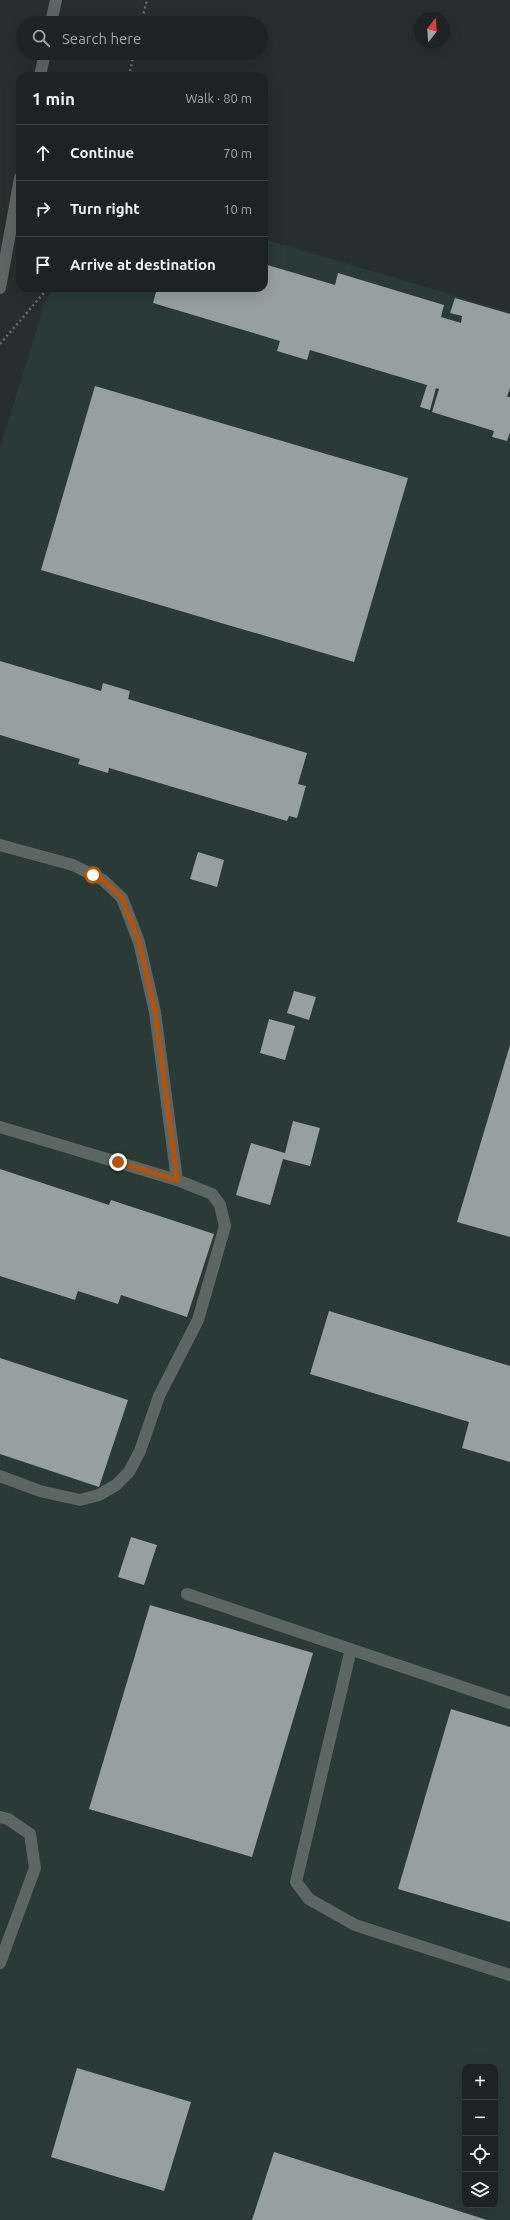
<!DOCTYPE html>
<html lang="en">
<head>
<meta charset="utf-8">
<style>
	:root { --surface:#1c2322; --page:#292f2f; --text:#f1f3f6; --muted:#a0a4a5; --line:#3a4040 }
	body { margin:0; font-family:Ubuntu,sans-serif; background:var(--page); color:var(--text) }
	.controls { position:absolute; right:12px; bottom:12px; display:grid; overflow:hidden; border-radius:8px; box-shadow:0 4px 16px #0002 }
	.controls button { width:36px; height:36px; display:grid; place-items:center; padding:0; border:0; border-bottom:1px solid var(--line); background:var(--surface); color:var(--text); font:20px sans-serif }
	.compass { position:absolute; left:414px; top:12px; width:36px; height:36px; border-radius:50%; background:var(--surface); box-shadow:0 4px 16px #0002; rotate:17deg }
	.stop { position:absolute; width:12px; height:12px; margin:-9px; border:3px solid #b45309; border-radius:50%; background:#fff }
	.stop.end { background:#b45309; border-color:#fff; box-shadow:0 1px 4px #0008 }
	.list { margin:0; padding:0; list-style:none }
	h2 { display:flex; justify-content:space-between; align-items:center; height:52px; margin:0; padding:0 16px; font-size:17px }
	h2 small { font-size:13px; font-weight:400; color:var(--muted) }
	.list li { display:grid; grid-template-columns:26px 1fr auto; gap:12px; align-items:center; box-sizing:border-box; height:56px; padding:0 16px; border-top:1px solid var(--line) }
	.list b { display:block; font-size:15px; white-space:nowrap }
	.list em { font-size:13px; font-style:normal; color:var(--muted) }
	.icon { flex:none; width:22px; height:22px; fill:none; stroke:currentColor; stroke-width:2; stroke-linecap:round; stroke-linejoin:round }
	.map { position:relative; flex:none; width:510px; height:2220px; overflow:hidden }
	.search { position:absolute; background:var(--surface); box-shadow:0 4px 16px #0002; left:16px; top:16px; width:252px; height:44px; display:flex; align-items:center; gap:10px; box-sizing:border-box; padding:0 14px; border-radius:22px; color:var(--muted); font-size:15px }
	.panel { position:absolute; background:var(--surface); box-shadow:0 4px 16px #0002; left:16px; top:72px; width:252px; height:220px; border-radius:12px }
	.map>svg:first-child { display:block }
</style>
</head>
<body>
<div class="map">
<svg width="510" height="2220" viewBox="0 0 510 2220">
	<rect width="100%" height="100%" fill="#262f2d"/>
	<path fill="#293a37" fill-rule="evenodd" d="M264 239 510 312V2220H0V448L45 302 53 288H264ZM465 2067H495V2205H465Z"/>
	<g fill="#96a19f">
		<path d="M264 264 335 285 338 273 444 305 441 317 461 323 462 316 450 313 455 298 510 314V388L507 397H510V432L507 441 492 437 494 431 432 412 439 389 436 388 430 410 420 407 427 385 310 350 307 360 277 351 280 341 153 303 157 288H264Z"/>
		<path d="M95 386 408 478 354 662 41 570Z"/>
		<path d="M0 661 101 691 103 683 130 691 128 699 307 753 298 784 306 786 297 818 289 816 287 821 109 768 108 773 78 764 80 759 0 735Z"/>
		<path d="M198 852 224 860 217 887 190 879Z"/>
		<path d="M294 991 316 997 309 1020 287 1013Z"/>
		<path d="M269 1019 295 1026 285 1060 260 1053Z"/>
		<path d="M510 1045V1237L457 1222Z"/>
		<path d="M293 1121 320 1128 310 1166 283 1159 270 1205 236 1195 251 1143 285 1153Z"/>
		<path d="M0 1169 109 1205 111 1200 214 1234 187 1317 121 1295 118 1304 78 1291 75 1300 0 1276Z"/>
		<path d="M329 1311 510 1366V1462L462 1448 469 1422 310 1374Z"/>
		<path d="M0 1358 128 1400 99 1487 0 1454Z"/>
		<path d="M131 1537 157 1545 144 1585 118 1577Z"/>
		<path d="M150 1605 313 1653 252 1857 89 1809Z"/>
		<path d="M451 1709 510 1727V1922L398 1889Z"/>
		<path d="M77 2068 191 2102 164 2191 51 2157Z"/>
		<path d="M274 2152 487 2220H252Z"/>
	</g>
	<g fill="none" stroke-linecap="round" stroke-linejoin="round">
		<g stroke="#646c6a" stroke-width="2.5" stroke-dasharray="2 3" stroke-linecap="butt">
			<path d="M141 23 147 0"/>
			<path d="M129 76 134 53"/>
			<path d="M0 344 48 288"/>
		</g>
		<g stroke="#5c6764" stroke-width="12">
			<path d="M51 23 56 0"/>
			<path d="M40 76 45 53"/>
			<path d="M0 288 20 178"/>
			<path d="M0 845 73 865 103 880 122 898 139 942 155 1012 177 1180 212 1194 220 1205 225 1226 198 1320 159 1396 140 1451 129 1472 116 1485 99 1495 80 1500 40 1491 0 1476"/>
			<path d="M0 1127 177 1180"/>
			<path d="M187 1594 510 1703"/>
			<path d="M351 1649 296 1882 309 1899 355 1925 510 1975"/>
			<path d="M0 1817 8 1819 30 1834 35 1868 0 1963"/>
		</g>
	</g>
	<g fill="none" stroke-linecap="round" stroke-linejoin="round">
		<path stroke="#b45309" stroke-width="5" d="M93 875 103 880 122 898 139 942 155 1012 177 1180 118 1162"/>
	</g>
</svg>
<div class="controls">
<button>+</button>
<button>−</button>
<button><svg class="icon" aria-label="locate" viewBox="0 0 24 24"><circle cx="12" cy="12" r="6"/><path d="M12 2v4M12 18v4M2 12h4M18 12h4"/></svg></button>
<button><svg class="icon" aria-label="layers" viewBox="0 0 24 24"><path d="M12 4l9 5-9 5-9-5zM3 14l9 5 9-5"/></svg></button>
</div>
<svg class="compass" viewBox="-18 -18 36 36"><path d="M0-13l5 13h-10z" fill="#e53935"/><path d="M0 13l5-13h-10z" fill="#a0a4a5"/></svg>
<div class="stop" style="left:93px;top:875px"></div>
<div class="stop end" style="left:118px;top:1162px"></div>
<div class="search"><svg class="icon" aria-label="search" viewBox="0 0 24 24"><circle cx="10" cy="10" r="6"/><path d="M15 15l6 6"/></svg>Search here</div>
<section class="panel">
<h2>1 min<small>Walk · 80 m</small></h2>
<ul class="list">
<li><svg class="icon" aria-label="ahead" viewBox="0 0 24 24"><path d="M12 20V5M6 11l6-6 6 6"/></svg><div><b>Continue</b></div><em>70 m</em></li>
<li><svg class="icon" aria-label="right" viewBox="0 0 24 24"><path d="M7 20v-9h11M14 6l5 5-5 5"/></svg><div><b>Turn right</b></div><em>10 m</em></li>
<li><svg class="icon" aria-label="arrive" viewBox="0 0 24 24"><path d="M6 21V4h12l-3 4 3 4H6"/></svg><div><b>Arrive at destination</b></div></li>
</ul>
</section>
</div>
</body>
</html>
